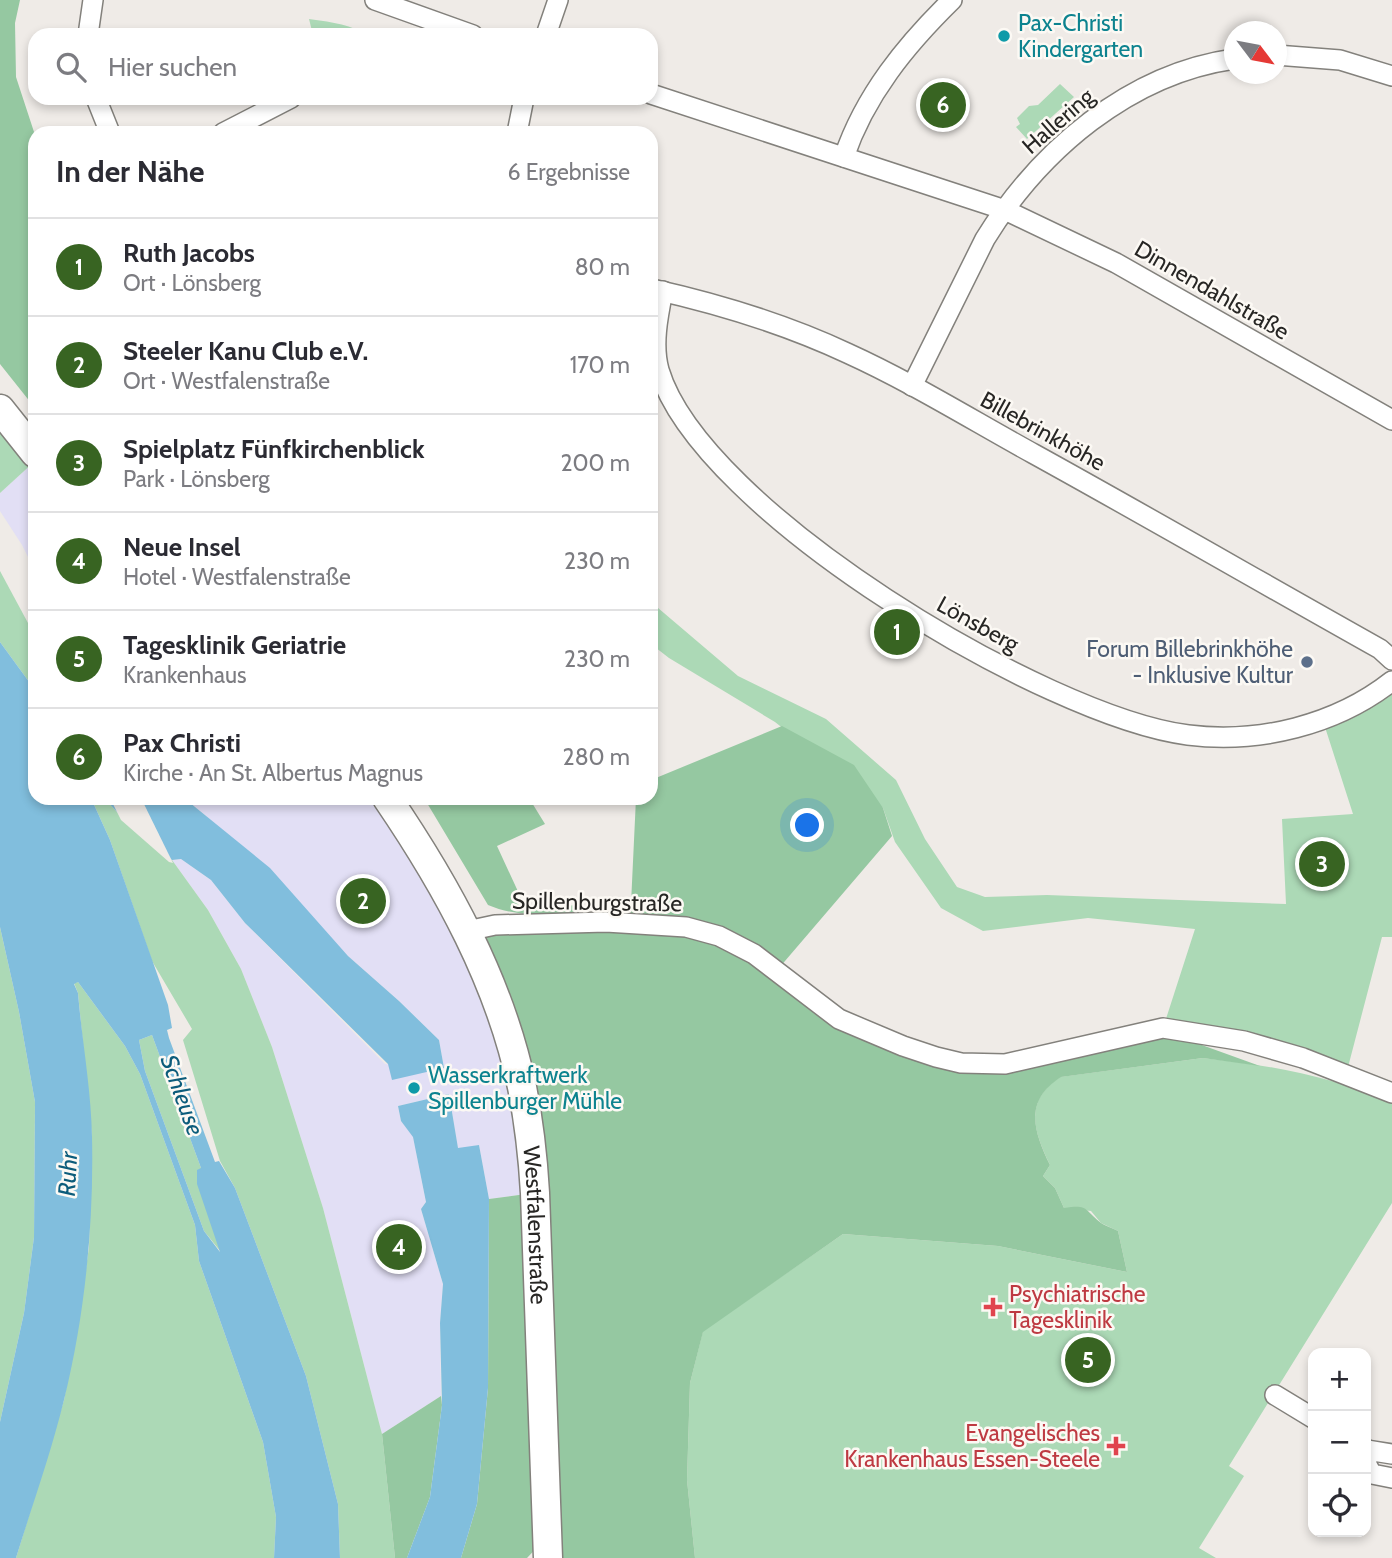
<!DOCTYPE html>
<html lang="de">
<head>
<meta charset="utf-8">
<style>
	:root { --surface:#fff; --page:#f7f7f7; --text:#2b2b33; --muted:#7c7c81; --line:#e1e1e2; --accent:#386422 }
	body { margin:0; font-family:Cabin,sans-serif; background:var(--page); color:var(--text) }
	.controls { position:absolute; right:21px; bottom:21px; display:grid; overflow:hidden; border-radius:14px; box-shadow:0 4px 10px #0003 }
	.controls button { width:63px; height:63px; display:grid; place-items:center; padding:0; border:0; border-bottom:2px solid var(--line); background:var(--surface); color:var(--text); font:35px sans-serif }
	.compass { position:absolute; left:1224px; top:21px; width:63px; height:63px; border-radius:50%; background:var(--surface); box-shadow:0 4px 10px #0003; rotate:122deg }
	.you { position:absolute; left:808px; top:826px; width:24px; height:24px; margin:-18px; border:5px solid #fff; border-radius:50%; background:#1a73e8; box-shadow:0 0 0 10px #1a73e833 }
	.badge { display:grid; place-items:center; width:46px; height:46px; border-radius:50%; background:var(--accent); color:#fff; font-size:23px; font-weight:700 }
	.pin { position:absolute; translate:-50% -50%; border:4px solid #fff; box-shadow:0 2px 7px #0006 }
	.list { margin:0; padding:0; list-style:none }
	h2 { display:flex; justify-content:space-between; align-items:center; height:91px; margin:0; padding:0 28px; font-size:30px }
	h2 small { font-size:23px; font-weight:400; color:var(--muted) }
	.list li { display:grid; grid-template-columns:46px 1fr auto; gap:21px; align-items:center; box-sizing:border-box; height:98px; padding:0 28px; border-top:2px solid var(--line) }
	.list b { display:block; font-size:26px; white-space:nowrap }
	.list p { margin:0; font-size:23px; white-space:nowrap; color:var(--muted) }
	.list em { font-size:23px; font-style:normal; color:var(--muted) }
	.icon { flex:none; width:38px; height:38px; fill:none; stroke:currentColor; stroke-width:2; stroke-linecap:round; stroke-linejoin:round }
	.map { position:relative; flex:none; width:1392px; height:1558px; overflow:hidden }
	.search { position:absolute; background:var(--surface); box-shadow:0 4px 10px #0003; left:28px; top:28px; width:630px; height:77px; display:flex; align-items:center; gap:18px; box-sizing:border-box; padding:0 24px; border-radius:21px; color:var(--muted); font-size:26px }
	.panel { position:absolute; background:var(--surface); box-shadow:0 4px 10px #0003; left:28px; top:126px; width:630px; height:679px; border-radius:21px }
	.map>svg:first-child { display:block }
</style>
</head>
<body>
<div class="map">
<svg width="1392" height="1558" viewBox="0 0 1392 1558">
	<rect width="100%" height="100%" fill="#efebe7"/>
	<g fill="#e2dff5">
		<path d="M35 461V571L22 545 0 511V493Z"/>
		<path d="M184 798H387L491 990 533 1193 489 1199 479 1145 458 1149 449 1094 398 1106 401 1121 413 1136 426 1202 421 1209 443 1284 440 1323 441 1396 382 1434 323 1208 272 1047 241 969 208 910 172 860 181 859 211 880 245 923 385 1064 444 1068 439 1040 399 1001 348 956 205 815Z"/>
	</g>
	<g fill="#acd9b6">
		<path d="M309 19C327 22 350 23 364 35H313Z"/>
		<path d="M1060 84 1074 97 1027 139 1016 127 1020 124 1017 118 1029 106 1038 105Z"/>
		<path d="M0 411 35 461 0 493Z"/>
		<path d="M0 571 35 636V690L0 642Z"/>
		<path d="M651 602 738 676 826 719 896 780 925 839 957 887 985 897 1047 895 1286 904 1282 819 1353 814 1324 724 1392 689V937H1382L1347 1071 1164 1025 1195 929 1088 918 983 931 941 908 895 842 883 808 775 722 669 658 651 644Z"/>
		<path d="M91 798H104L118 813 172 860 208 910 241 969 272 1047 323 1208 382 1434 395 1558H340L338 1504 306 1376 235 1188 220 1161 183 1040 192 1029 152 961 110 840Z"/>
		<path d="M0 927 19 1012 35 1102 34 1237 24 1313 0 1422Z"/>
		<path d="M78 982 125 1046 140 1074 195 1225 199 1261 263 1442 276 1517 274 1558H16L64 1400 78 1324 89 1247 92 1137 78 993 74 983Z"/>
		<path d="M152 1035 201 1168 221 1252 204 1231 145 1071 139 1040Z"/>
		<path d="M1203 1058C1269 1065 1332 1076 1392 1103V1203L1229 1466 1244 1476 1199 1548 1216 1558H695L687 1480 690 1383 703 1331 843 1234 998 1246 1127 1272 1118 1231 1101 1223 1091 1211 1064 1208 1055 1188 1043 1176 1050 1165C1033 1130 1024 1101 1060 1077Z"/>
	</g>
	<g fill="#95c8a1">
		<path d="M0 0H20L15 23 16 77 35 135V408L0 364Z"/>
		<path d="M782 726 854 765 883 808 892 836 779 968 840 1022 962 1066 1163 1031 1260 1066 1203 1058 1061 1077C1024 1101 1033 1130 1050 1165L1043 1176 1055 1188 1064 1208C1088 1204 1084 1209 1101 1223 1105 1226 1113 1228 1118 1231L1127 1272 998 1246 843 1234 703 1332 690 1383 687 1480 695 1558H550L538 1193 468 931 630 925 636 798H651V780Z"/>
		<path d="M424 798H529L545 824 497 846 527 911 583 904 588 914C556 915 518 918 488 905Z"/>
		<path d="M533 1193 546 1538 527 1558H461L477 1504 488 1388 489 1199Z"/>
		<path d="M441 1396 442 1405 430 1497 407 1558H395L382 1434Z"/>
	</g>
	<g fill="#81bedd" fill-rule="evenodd">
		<path d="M0 642 35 690V798H91L110 840 168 1005 172 1028 167 1030 169 1038 215 1162 219 1161 235 1188 306 1376 338 1504 340 1558H274L276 1517 263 1442 199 1261 195 1225 140 1074 125 1046 78 982 74 984 78 993C82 1041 91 1088 92 1136 94 1223 85 1315 64 1400 51 1453 32 1506 16 1558H0V1422L24 1313 34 1237 35 1102 19 1012 0 927ZM152 1035 201 1168 197 1170V1184L220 1252 204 1231 145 1071 139 1040Z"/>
		<path d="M104 798H184L270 868 348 956 399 1001 439 1040 444 1068 392 1080 388 1064 245 923 211 880 181 859 172 860 118 813Z"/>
		<path d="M449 1094 458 1148 479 1145 489 1199 488 1388 477 1504 461 1558H407L430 1497 442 1405 440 1323 443 1284 421 1209 426 1202 413 1137 401 1121 398 1106Z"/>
	</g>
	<path fill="#efebe7" d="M110 798H141L173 863 169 862 121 820Z"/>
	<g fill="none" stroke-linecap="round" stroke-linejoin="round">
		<g stroke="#83817c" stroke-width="22">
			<g id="minor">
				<path d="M375 0 473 35"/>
				<path d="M88 35 93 0"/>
				<path d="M546 35 558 0"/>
				<path d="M1276 55 1340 60 1392 76"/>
				<path d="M651 94 1005 210 1116 263 1392 420"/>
				<path d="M96 98 110 133"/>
				<path d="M223 133 291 98"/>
				<path d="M517 133 524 98"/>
				<path d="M844 157C865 95 906 45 952 0"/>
				<path d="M652 289C719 304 785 324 847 353 911 382 972 420 1034 454 1150 518 1264 584 1380 649L1392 660"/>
				<path d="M663 291C658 316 652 345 659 370 701 511 1046 717 1188 735 1259 744 1336 725 1392 681"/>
				<path d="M912 386 985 239C1040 150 1129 74 1234 59"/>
				<path d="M467 931 495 925 606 922 686 927 719 936 754 954 839 1019 903 1046 936 1057 961 1063 1005 1064 1163 1028 1244 1041 1303 1058 1392 1093"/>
				<path d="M1275 1395 1313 1418"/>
				<path d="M1366 1449 1367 1465 1372 1474 1392 1478"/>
				<path d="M1367 1450 1392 1454"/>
			</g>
		</g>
		<g stroke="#83817c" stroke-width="31">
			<g id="secondary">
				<path d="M0 409 35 453"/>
				<path id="s1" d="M387 798C447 886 500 982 522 1087 529 1122 533 1158 535 1193L548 1558"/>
			</g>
		</g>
		<use href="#minor" stroke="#fff" stroke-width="19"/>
		<use href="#secondary" stroke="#fff" stroke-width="28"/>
	</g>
	<g fill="#0f9aa8" stroke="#fcf9f4" stroke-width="2.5">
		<circle cx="1004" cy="36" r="7"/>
		<circle cx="414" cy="1088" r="7"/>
	</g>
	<circle fill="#5c6f8a" stroke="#fcf9f4" stroke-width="2.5" cx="1307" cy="662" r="7"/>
	<g fill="#e0444e" stroke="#fcf9f4" stroke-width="2.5">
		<path d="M989.5 1296.5h7v7h7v7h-7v7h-7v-7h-7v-7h7z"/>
		<path d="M1112.5 1435.5h7v7h7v7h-7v7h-7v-7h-7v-7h7z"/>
	</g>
	<g text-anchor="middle" stroke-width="5" stroke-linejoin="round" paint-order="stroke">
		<g font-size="23" fill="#0d838f" stroke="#fcf9f4" text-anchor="start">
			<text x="1018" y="31">Pax-Christi<tspan x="1018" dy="26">Kindergarten</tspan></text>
			<text x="428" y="1083">Wasserkraftwerk<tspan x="428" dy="26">Spillenburger Mühle</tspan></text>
		</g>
		<g font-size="23" fill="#272624" stroke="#fcf9f4">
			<text transform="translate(1058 121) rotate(-41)" y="8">Hallering</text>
			<text transform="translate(1212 290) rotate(30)" y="8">Dinnendahlstraße</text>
			<text transform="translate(1043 431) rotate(29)" y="8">Billebrinkhöhe</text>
			<text transform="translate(978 624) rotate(29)" y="8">Lönsberg</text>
			<text transform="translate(597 902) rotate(1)" y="8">Spillenburgstraße</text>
			<text dy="8" stroke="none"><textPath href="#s1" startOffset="460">Westfalenstraße</textPath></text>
		</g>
		<g font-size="23" fill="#4e5e75" stroke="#fcf9f4" text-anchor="end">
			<text x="1293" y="657">Forum Billebrinkhöhe<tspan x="1293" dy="26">- Inklusive Kultur</tspan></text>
		</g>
		<g font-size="23" fill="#be3a42" stroke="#fcf9f4" text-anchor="start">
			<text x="1009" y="1302">Psychiatrische<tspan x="1009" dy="26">Tagesklinik</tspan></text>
			<text x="1100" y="1441" text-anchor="end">Evangelisches<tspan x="1100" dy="26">Krankenhaus Essen-Steele</tspan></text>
		</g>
		<g font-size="24" font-style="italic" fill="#0c5c7b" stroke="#fcf9f4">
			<text transform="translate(182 1095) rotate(70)" y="8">Schleuse</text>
			<text transform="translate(68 1174) rotate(-87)" y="8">Ruhr</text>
		</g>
	</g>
</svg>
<div class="controls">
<button>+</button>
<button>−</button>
<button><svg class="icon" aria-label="locate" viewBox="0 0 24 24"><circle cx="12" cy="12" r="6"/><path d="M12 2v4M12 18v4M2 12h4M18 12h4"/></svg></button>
</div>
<svg class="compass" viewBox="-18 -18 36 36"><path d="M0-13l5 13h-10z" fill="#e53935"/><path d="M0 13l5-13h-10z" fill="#7c7c81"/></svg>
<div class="you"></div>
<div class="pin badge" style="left:897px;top:632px">1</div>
<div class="pin badge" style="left:363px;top:901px">2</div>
<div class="pin badge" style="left:1322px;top:864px">3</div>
<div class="pin badge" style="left:399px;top:1247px">4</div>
<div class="pin badge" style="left:1088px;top:1360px">5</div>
<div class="pin badge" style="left:943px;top:105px">6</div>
<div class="search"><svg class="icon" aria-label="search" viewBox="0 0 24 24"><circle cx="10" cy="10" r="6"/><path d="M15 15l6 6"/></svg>Hier suchen</div>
<section class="panel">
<h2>In der Nähe<small>6 Ergebnisse</small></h2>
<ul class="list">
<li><span class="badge">1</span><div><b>Ruth Jacobs</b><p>Ort · Lönsberg</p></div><em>80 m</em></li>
<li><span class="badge">2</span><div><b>Steeler Kanu Club e.V.</b><p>Ort · Westfalenstraße</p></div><em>170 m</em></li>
<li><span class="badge">3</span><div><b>Spielplatz Fünfkirchenblick</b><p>Park · Lönsberg</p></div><em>200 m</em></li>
<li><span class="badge">4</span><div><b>Neue Insel</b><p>Hotel · Westfalenstraße</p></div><em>230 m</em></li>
<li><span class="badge">5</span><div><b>Tagesklinik Geriatrie</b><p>Krankenhaus</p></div><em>230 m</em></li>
<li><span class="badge">6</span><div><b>Pax Christi</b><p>Kirche · An St. Albertus Magnus</p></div><em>280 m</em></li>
</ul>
</section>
</div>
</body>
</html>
